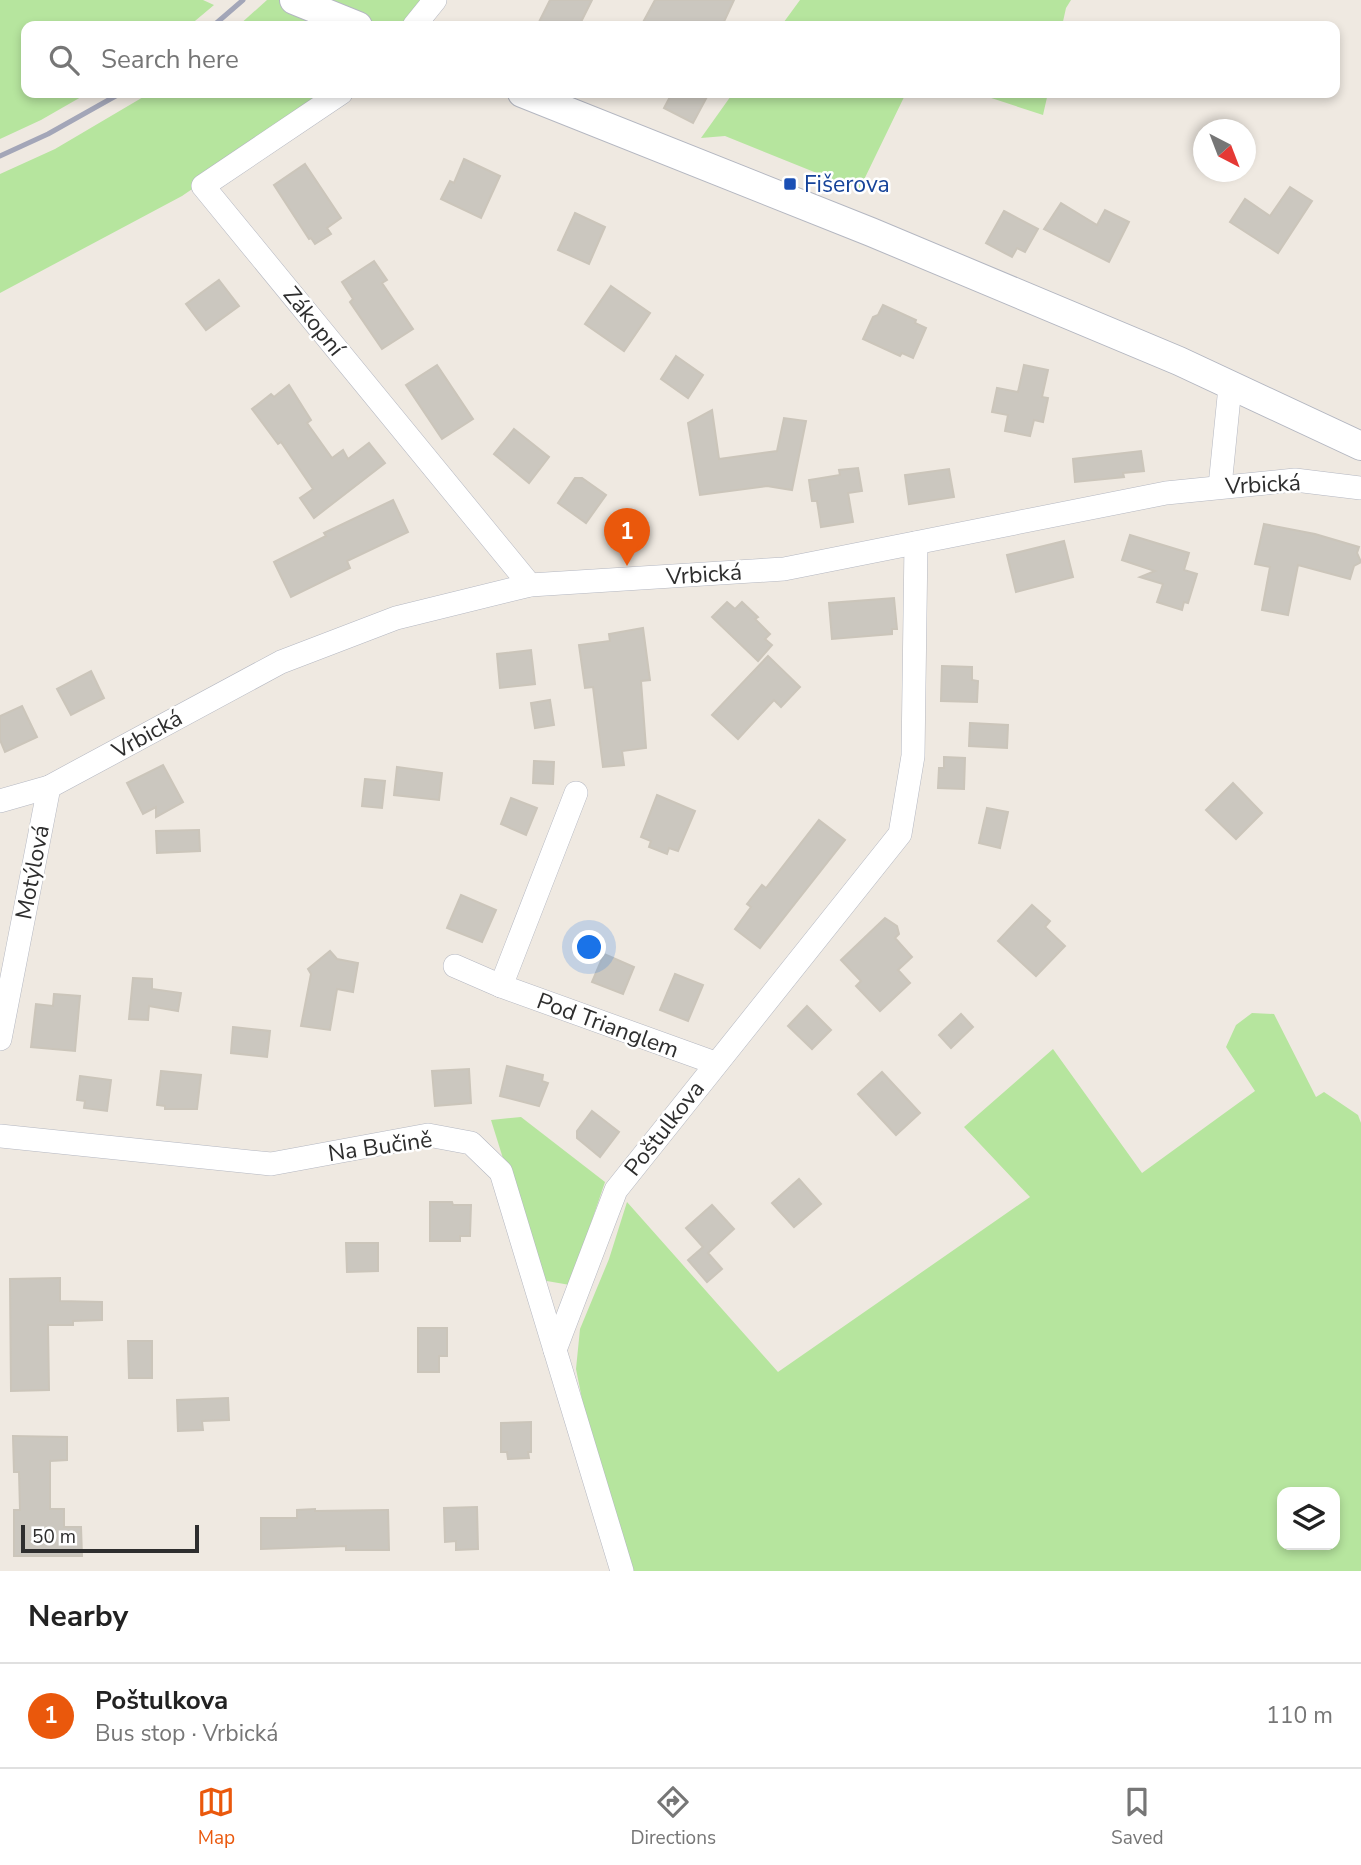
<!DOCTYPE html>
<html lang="en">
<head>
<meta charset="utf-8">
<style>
	:root { --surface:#fff; --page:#f6f6f6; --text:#222; --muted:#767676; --line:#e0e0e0; --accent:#ea580c }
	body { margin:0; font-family:"Nunito Sans",sans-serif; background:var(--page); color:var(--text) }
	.controls { position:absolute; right:21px; bottom:21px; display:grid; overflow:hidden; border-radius:14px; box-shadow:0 4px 10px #0003 }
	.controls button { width:63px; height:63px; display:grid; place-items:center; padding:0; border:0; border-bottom:2px solid var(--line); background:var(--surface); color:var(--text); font:35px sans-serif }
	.compass { position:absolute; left:1193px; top:119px; width:63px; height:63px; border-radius:50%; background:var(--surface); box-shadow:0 4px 10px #0003; rotate:138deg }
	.scale { position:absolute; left:21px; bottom:18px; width:178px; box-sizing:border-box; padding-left:7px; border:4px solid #2e2e2e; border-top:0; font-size:19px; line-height:24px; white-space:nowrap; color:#2e2e2e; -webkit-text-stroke:5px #fff; paint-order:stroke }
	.you { position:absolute; left:590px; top:948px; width:24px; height:24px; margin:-18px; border:5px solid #fff; border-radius:50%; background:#1a73e8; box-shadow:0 0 0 10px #1a73e833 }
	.badge { display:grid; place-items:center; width:46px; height:46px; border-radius:50%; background:var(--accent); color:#fff; font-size:23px; font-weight:700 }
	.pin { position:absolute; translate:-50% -58px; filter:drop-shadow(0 2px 4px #0008) }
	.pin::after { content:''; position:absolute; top:37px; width:24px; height:21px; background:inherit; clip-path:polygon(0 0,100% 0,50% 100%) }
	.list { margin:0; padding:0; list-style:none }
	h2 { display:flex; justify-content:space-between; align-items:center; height:91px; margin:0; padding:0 28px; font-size:30px }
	h2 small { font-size:23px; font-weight:400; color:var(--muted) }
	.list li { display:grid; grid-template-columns:46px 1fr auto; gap:21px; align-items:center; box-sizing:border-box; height:105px; padding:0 28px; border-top:2px solid var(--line) }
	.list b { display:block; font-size:26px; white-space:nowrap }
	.list p { margin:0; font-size:23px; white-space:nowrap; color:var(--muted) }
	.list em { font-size:23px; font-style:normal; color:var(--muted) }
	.icon { flex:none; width:38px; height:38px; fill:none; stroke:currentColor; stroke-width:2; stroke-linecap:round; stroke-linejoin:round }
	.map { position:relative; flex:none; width:1361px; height:1571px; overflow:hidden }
	.search { position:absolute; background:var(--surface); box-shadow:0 4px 10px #0003; left:21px; right:21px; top:21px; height:77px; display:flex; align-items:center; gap:18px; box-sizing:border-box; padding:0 24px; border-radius:14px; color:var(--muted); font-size:26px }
	.sheet { height:196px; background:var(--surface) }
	nav { display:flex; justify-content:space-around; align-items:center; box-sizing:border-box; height:98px; border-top:2px solid var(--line); background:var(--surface); font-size:19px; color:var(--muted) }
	nav a { display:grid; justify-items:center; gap:4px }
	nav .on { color:var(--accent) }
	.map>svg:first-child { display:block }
</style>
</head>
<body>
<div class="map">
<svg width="1361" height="1571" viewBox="0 0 1361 1571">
	<rect width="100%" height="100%" fill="#efe9e1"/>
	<g fill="#b6e59e" fill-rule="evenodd">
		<path d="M0 0H203L214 5 189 26H26V93H88L41 120 0 139Z"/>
		<path d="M267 0H423L401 26H238Z"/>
		<path d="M800 0H1071L1066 8 1062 26H781Z"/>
		<path d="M150 93H332L182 196 0 293V174L55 149Z"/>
		<path d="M733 93H906L859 190 725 136 701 138Z"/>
		<path d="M976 93H1048L1043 115Z"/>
		<path d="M1252 1013 1274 1014 1316 1097 1324 1092 1358 1115 1361 1123V1571H632L589 1434 576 1369 580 1329 609 1259 627 1202 778 1372 1030 1197 964 1127 1053 1049 1142 1173 1255 1091 1226 1047 1236 1025ZM1282 1492H1335V1545H1282Z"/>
		<path d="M521 1117 605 1182 570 1285 541 1280 491 1120Z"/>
	</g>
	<g fill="#cbc7bf" stroke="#cbc5ba" stroke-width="2">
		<path d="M550 0H592L579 26H537Z"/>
		<path d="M655 0H734L722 26H641Z"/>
		<path d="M672 93H709L693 123 664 108Z"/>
		<path d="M464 159 500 176 481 218 441 199 450 181 454 183Z"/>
		<path d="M305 164 341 218 327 228 331 234 315 244 311 238 309 239 274 185Z"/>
		<path d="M1290 187 1312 201 1278 253 1230 222 1245 199 1270 216Z"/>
		<path d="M1061 203 1097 225 1105 210 1129 222 1109 262 1044 229Z"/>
		<path d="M1004 211 1038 229 1025 252 1017 248 1012 257 986 243Z"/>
		<path d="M575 213 605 227 589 264 558 250Z"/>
		<path d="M374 261 387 280 382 283 413 329 382 349 350 302 353 299 342 282Z"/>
		<path d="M219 280 239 306 206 330 186 304Z"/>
		<path d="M611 286 650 313 624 351 585 324Z"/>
		<path d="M883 305 916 320 915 323 926 328 913 358 902 353 900 356 863 339 873 317 878 315Z"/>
		<path d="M676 356 703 375 688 398 661 379Z"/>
		<path d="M437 365 473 419 442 439 406 385Z"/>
		<path d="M1024 365 1048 370 1042 397 1048 398 1043 422 1034 420 1030 436 1005 431 1008 415 992 412 997 388 1018 392Z"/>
		<path d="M289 385 311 420 307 423 332 458 343 450 348 459 369 443 385 463 314 518 300 498 313 489 281 442 278 444 252 409 271 394 274 397Z"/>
		<path d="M712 410 719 459 777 451 784 418 806 421 792 490 767 486 700 495 688 423Z"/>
		<path d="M514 429 549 457 529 483 494 454Z"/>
		<path d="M1141 451 1144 471 1123 473 1124 477 1075 482 1073 459Z"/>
		<path d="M858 468 862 491 848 493 853 522 821 527 817 501H812L809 480 840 475 839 470Z"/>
		<path d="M949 469 954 497 909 504 905 475Z"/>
		<path d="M575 478H582L606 495 586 523 558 503Z"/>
		<path d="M393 500 408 532 347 561 350 568 291 597 274 562 326 536 324 533Z"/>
		<path d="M1264 524 1315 534 1359 547 1357 553 1361 562 1354 566 1350 579 1298 565 1288 615 1262 610 1270 567 1255 564Z"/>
		<path d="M1130 535 1189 553 1184 570 1197 574 1188 603 1184 602 1182 610 1157 602 1163 584 1140 577 1155 571 1122 560Z"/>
		<path d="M1064 541 1073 577 1016 592 1007 555Z"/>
		<path d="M894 598 897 629H892V634L832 639 829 603Z"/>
		<path d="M727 602 735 609 742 602 758 617 755 619 770 634 765 639 772 645 758 661 712 617Z"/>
		<path d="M643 628 650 680 641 681 646 748 622 751 624 765 603 767 593 687 585 688 579 645 610 641 609 634Z"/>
		<path d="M531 650 535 684 500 688 497 654Z"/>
		<path d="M768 656 800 687 781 707 774 700 738 739 712 715Z"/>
		<path d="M942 666 972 667V680L978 681 977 702 941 701Z"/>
		<path d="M91 671 104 698 71 715 57 689Z"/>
		<path d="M550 700 554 725 535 728 531 703Z"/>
		<path d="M22 706 37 737 5 752 0 740V716Z"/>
		<path d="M970 723 1008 725 1007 748 969 746Z"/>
		<path d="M944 757 965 758 964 789 938 788 939 768H944Z"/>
		<path d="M534 761 554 762 553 784 533 783Z"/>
		<path d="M163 765 183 802 156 817V807L143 814 127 783Z"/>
		<path d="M397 767 442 773 439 800 394 795Z"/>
		<path d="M365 779 385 781 382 808 362 806Z"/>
		<path d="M1233 783 1262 813 1236 839 1206 810Z"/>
		<path d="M657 795 695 811 678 851 669 848 667 854 649 847 651 841 641 837Z"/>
		<path d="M511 798 537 808 526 835 501 824Z"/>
		<path d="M987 808 1008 812 1000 848 979 843Z"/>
		<path d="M819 820 845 840 760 948 735 929 751 907 747 904 762 885 766 888Z"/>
		<path d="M199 830 200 851 157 853 156 831Z"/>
		<path d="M461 895 496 910 482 942 447 928Z"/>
		<path d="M1032 905 1050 921 1045 927 1065 946 1036 976 998 941Z"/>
		<path d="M885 918 897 926 899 934 895 938 912 957 898 970 910 983 880 1011 856 986 861 981 841 960Z"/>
		<path d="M330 951 337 959 358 963 353 992 337 989 330 1030 301 1026 311 974 308 969Z"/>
		<path d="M604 954 634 967 623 994 592 982Z"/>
		<path d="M675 974 703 985 688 1021 660 1010Z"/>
		<path d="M133 978 152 979V989L181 993 178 1011 149 1006 148 1020 129 1019Z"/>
		<path d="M54 994 80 996 75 1051 31 1047 36 1004 53 1006Z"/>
		<path d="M807 1006 831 1030 812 1049 788 1026Z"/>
		<path d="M961 1014 973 1027 951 1048 939 1035Z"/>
		<path d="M233 1027 270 1031 267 1057 231 1053Z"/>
		<path d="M507 1066 543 1075 542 1081 548 1083 539 1106 500 1096Z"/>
		<path d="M469 1069 471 1103 435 1106 432 1071Z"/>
		<path d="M161 1071 201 1075 197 1109H165V1106L157 1105Z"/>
		<path d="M882 1072 920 1113 896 1135 858 1094Z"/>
		<path d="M80 1076 111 1080 107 1111 84 1108 85 1101 77 1100Z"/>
		<path d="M592 1111 619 1132 600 1157 577 1138V1131Z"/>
		<path d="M799 1179 821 1204 794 1227 772 1203Z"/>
		<path d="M430 1202H452L453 1205H471L470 1236H460V1241H430Z"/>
		<path d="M712 1205 734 1229 708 1253 722 1269 707 1282 688 1260 703 1247 686 1228Z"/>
		<path d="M346 1243H378V1271L347 1272Z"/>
		<path d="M60 1278V1301L102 1302V1320L73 1321V1325H48L49 1390 11 1391 10 1279Z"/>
		<path d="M418 1328H447V1356H439V1372H418Z"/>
		<path d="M128 1341H152V1378H129Z"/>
		<path d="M228 1398 229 1420 202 1421 203 1430 178 1431 177 1400Z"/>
		<path d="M531 1422V1452H528L529 1458 508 1459 507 1452H501V1423Z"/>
		<path d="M13 1436 67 1437V1460L50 1461V1509H64V1527H81L82 1556H14V1510H20L19 1472H14Z"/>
		<path d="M477 1507 478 1549 456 1550V1541L445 1542 444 1508Z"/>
		<path d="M315 1509V1511L388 1510 389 1550H346V1546L261 1549V1518H297V1510Z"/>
	</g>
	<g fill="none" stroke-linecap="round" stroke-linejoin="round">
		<g stroke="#b4b7c1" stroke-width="24">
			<g id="minor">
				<path d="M414 26 435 0"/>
				<path d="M341 93 203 186 530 585"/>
				<path d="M1220 486 1230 387"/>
				<path d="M576 793 501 986 715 1063"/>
				<path d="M0 801 49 787 281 662 396 618 530 585 784 569 1166 493 1295 480 1361 488"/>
				<path d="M455 966 501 986"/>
				<path d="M0 1039 49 787"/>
				<path d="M0 1136 271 1164 428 1135 471 1143 501 1172 622 1571"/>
				<path d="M555 1350 616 1190 900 834 913 756 916 543"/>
			</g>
		</g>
		<g stroke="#b4b7c1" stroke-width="30">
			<g id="tertiary">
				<path d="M294 0 358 26"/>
				<path d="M522 93 871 232 1179 361 1361 446"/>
			</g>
		</g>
		<use href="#minor" stroke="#fff" stroke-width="23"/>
		<use href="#tertiary" stroke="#fff" stroke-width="28"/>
		<g stroke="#a3a6b8" stroke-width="5">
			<path d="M213 26 243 0"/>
			<path d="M0 156 48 134 121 93"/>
		</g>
	</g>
	<rect fill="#1a4fb4" stroke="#fff" stroke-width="2.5" x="783" y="177" width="14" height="14" rx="3.5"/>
	<g text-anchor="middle" stroke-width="5" stroke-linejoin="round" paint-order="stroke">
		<g font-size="23" fill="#164399" stroke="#fff" text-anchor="start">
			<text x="804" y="192">Fišerova</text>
		</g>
		<g font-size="23" fill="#2e2e2e" stroke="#fff">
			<text transform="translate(314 321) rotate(51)" y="8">Zákopní</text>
			<text transform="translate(1263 484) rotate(-3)" y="8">Vrbická</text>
			<text transform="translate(704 574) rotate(-4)" y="8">Vrbická</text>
			<text transform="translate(147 734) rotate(-29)" y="8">Vrbická</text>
			<text transform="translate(32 872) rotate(-79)" y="8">Motýlová</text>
			<text transform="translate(608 1025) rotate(20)" y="8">Pod Trianglem</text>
			<text transform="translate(664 1128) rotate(-52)" y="8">Poštulkova</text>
			<text transform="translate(380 1146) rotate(-8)" y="8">Na Bučině</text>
		</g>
	</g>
</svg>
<div class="controls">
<button><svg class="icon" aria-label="layers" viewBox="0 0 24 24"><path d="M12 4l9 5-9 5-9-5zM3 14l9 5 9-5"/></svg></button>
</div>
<svg class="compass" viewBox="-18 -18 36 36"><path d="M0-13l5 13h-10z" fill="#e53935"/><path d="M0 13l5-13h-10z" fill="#767676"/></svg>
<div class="scale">50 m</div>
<div class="you"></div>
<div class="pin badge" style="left:627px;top:566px">1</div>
<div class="search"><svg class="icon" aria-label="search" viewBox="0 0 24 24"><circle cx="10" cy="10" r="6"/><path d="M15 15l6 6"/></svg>Search here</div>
</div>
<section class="sheet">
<h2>Nearby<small></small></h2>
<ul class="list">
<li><span class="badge">1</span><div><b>Poštulkova</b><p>Bus stop · Vrbická</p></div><em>110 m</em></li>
</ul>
</section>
<nav>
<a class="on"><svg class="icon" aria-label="map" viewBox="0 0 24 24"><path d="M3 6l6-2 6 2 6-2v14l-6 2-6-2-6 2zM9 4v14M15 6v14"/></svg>Map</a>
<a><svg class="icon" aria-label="directions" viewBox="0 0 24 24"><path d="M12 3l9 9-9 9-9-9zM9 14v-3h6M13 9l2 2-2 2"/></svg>Directions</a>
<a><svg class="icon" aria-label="saved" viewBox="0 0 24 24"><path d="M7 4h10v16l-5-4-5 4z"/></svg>Saved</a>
</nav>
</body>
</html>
